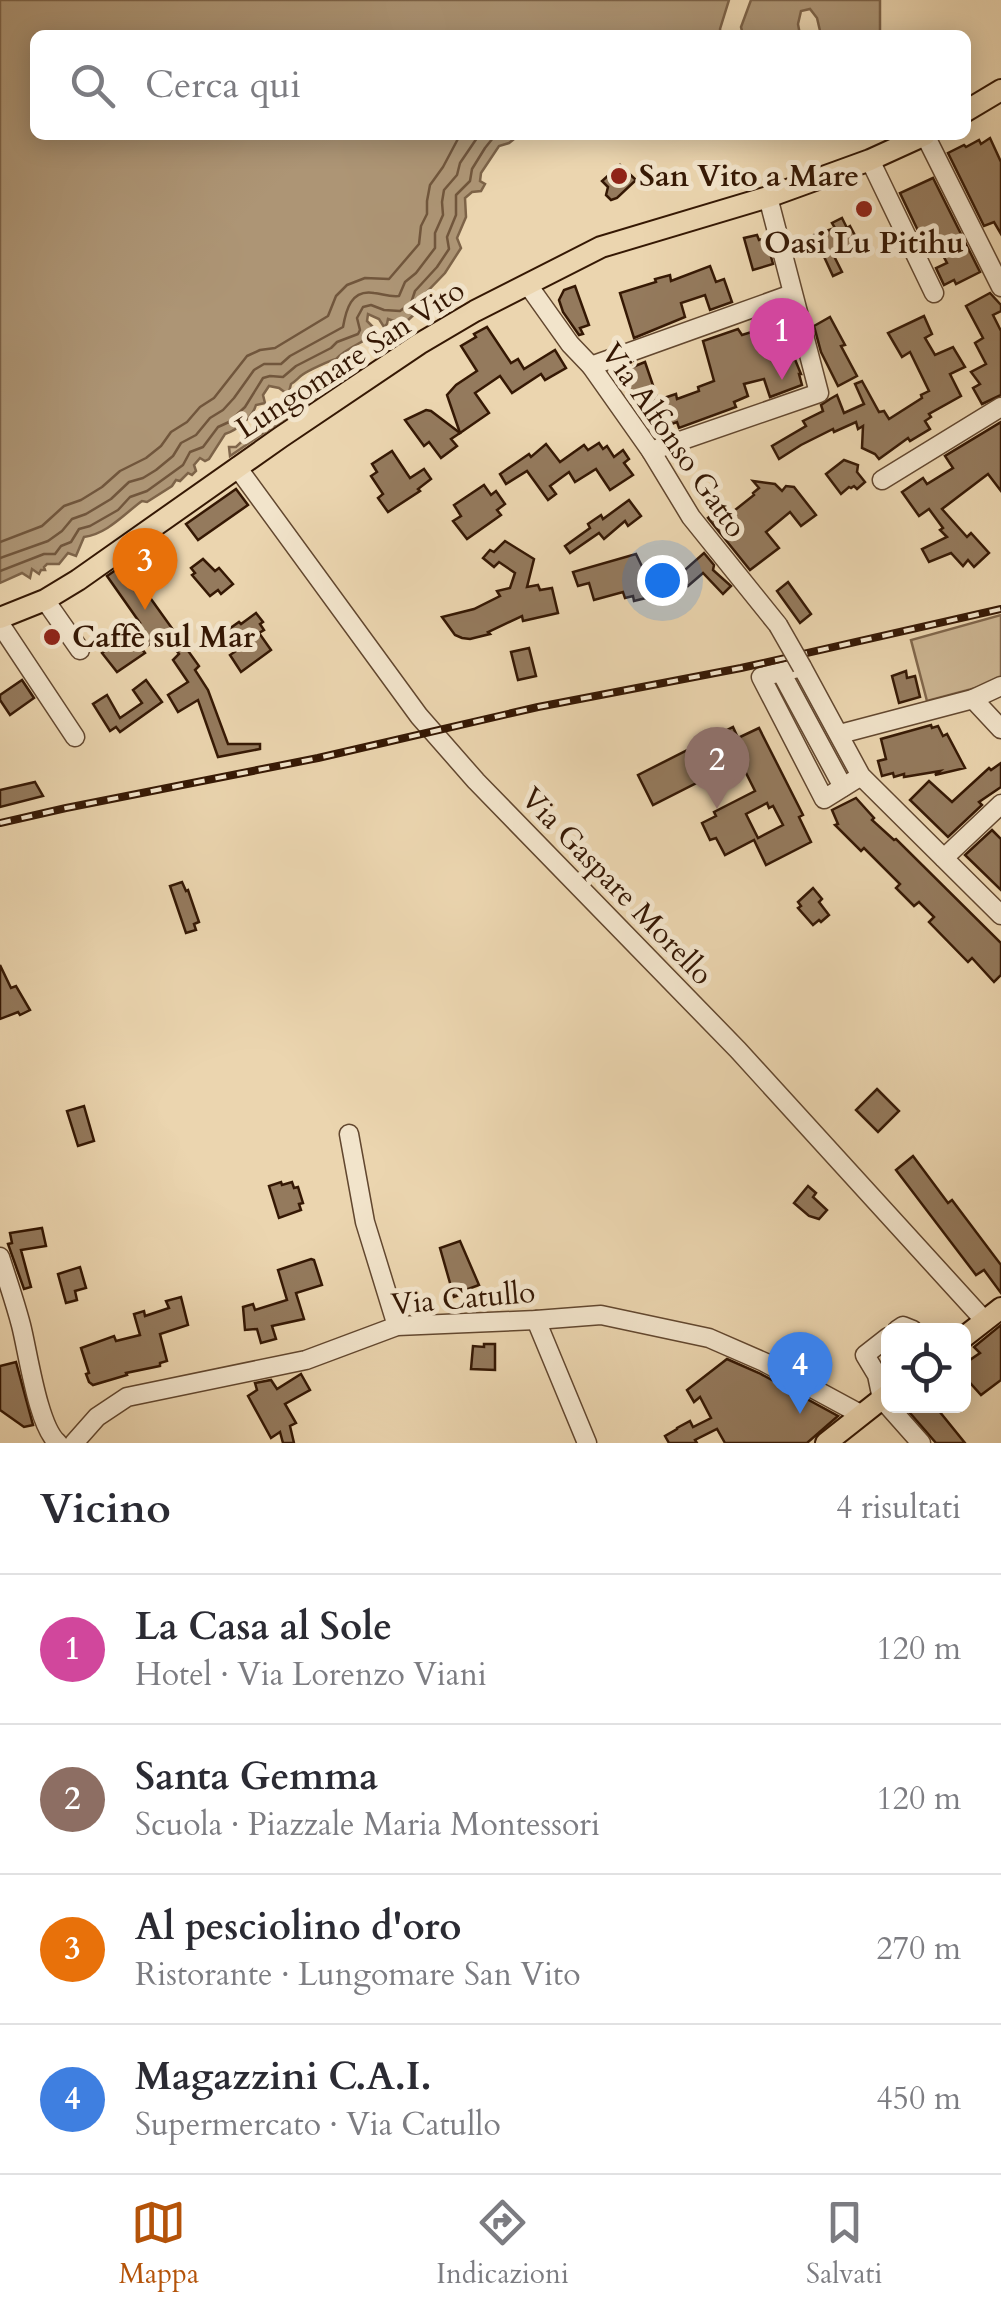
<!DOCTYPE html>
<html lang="it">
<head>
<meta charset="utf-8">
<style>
	:root { --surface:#fff; --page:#f7f7f7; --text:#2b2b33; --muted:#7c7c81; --line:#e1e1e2; --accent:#b45309 }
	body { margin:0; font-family:Cardo,serif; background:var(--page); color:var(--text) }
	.controls { position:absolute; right:30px; bottom:30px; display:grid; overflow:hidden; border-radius:15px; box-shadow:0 5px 25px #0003 }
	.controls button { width:90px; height:90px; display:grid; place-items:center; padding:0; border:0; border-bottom:2px solid var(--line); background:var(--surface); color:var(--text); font:50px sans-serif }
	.you { position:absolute; left:662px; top:580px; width:35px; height:35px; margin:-25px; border:8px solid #fff; border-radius:50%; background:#1a73e8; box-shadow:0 0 0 15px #1a73e833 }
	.badge { display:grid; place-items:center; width:65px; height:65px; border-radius:50%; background:var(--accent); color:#fff; font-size:32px; font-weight:700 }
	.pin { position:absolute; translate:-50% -82px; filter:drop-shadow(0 2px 5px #0008) }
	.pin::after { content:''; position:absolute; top:52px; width:35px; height:30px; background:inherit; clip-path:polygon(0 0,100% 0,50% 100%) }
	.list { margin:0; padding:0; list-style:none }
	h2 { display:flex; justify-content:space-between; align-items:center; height:130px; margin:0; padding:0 40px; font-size:42px }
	h2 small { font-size:32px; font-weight:400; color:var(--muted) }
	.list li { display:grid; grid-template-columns:65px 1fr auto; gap:30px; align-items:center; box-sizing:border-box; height:150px; padding:0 40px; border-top:2px solid var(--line) }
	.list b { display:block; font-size:38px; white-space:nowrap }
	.list p { margin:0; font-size:32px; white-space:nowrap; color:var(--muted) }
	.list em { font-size:32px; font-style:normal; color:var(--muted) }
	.icon { flex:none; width:55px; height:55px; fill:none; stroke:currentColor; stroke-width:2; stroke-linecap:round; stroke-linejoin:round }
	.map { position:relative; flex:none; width:1001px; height:1443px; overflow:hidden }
	.search { position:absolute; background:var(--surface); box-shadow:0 5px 25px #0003; left:30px; right:30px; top:30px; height:110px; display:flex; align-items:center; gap:25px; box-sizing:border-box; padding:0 35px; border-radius:15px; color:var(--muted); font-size:38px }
	.sheet { height:730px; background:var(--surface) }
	nav { display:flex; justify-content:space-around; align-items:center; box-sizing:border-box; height:140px; border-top:2px solid var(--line); background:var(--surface); font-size:28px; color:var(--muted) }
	nav a { display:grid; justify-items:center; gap:5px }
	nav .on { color:var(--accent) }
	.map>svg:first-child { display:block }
</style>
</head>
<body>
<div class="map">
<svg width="1001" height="1443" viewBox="0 0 1001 1443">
	<rect width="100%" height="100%" fill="#ebd5af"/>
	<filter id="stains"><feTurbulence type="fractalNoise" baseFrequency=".002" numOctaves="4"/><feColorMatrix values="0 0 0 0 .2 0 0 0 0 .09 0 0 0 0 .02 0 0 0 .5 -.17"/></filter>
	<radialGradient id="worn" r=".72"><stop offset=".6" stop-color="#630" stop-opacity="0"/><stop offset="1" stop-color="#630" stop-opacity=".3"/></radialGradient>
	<g fill="#ccb592" stroke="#80664b" stroke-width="2.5">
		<path d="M309 396 316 397 230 456 229 447H236L254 430 271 404 276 405V400H296L301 402Z"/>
		<path d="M1001 615V677L987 685 927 701 911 640Z"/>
	</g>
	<g fill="#ad9575" stroke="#7d6348" stroke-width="2.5">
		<path d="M0 0H729L720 29 721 35H35V135H519L509 143 499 146 481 173 480 181 485 184 481 191 472 192 465 198 466 217 457 238 461 248 445 273 423 296 419 310 406 322 397 327 394 321 388 319 387 324 384 327 379 319 368 314 367 321 375 329V333C362 344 347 347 336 359 331 360 307 371 302 375 298 378 295 382 291 384L289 392 286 393 279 388 269 386 263 395 265 403 256 405C253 416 238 430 225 434L209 459 205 461 200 458 194 465 196 471 192 475 188 473 180 481 176 480 172 486 147 502 142 501C124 514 107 534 84 537L76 556 68 553 59 564H47L44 567 45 570H41L39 574 32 569 30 578 22 573 0 583Z"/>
		<path d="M751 0H880V35H821L817 18 810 9 801 11 798 24 800 35H743L741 27Z"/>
	</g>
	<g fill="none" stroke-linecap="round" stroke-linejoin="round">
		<g stroke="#71563c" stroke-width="2.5">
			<path d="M0 542 42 526 64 506 81 500 102 487 120 471 146 458 161 446 171 432 187 422 200 407 214 398 247 356 260 350 275 348 328 316 336 296 347 285 365 278 389 279 419 244 421 226 427 214V201L430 185 443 167 460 135"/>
			<path d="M0 558 48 541 62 531 72 519 86 514 111 499 129 482 143 478 156 470 173 456 181 443 196 435 210 418 223 410 234 398 254 370 264 364H281L290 356 343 327C346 310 351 289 374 293 383 294 389 297 399 296L405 282 416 273 435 248V233L443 215 442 202 444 190 457 175 460 163 479 135"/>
			<path d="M0 571 44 554H55L61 546 71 542 79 529 90 526 118 510 130 497 147 491 183 465 190 452 203 447 218 427 229 422 245 407 263 378 270 376 283 377 296 366 331 348 337 342 358 334 360 330 357 318 363 307 371 305 384 310 400 311 411 303 415 291 437 267 449 249 447 237 456 215V195L470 181 472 169 485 148 493 138 500 135"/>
		</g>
	</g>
	<g fill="#947a5d" stroke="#351804" stroke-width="2.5" fill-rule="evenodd">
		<path d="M990 138 1001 162V234L994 222 984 226 948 153 964 145 966 147 979 140 981 144Z"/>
		<path d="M620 165 636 180 617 198 611 200 606 195 608 187 602 181Z"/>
		<path d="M933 178 980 272 956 284 954 280 944 285 936 268 947 263 937 244 934 246 928 235 922 239 900 193Z"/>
		<path d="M842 218 847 228 850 226 859 243 834 256 842 272 833 276 814 235 835 228 832 223Z"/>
		<path d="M757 235 759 240 766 238 773 264 753 270 744 238Z"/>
		<path d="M710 266 716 282 724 279 732 302 710 310 705 295 681 303 685 317 634 338 620 293 656 282 655 279 670 275 671 281Z"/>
		<path d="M575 286 589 325 580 328 583 334 579 335 563 312 559 300 564 290Z"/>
		<path d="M990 293 1001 305V311L993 315 1001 331V395L982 404 973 388 980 384 971 372 986 364 975 343 983 338 966 306Z"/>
		<path d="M924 316 932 334 925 338 935 355 953 347 965 367 950 374 961 396 929 414 931 417 925 421 930 429 910 441 908 438 879 459 875 454 862 448 863 426 858 429 856 422 834 432 833 429 801 445 779 459 772 446 806 426 803 421 823 411 821 405 830 399 837 395 844 413 864 404 855 384 862 381 879 412 884 411 889 419 922 398 921 395 929 391 910 352 902 357 888 333Z"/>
		<path d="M830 317 845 345 841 346 857 376 838 386 821 352 814 326Z"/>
		<path d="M787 321 793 343 789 345 801 374H799L802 385 770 397 764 379 744 384 748 396 734 402 736 407 679 428 677 422 652 431 641 416 636 400 633 403 620 372 645 362 658 400 676 394 677 399 699 391 698 387 714 381 703 341 738 329 742 335Z"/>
		<path d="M487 327 511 363 518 359 524 369 555 350 566 368 545 380 541 374 512 393 500 376 475 393 489 413 460 433 447 395 456 385 477 371 461 346 476 337 474 334Z"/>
		<path d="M426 410 431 411 460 433 451 439 457 446 441 458 429 442 424 446 405 420Z"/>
		<path d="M1001 422V491L988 474 942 509 967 537 971 533 989 553 974 567 968 560 963 566 951 553 929 562 922 549 947 537 940 530 943 528 929 509 919 516 902 492 923 478 927 484 953 468 945 456Z"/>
		<path d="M599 443 603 449 607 446 614 457 623 450 629 459 624 463 633 475 610 490 596 469 575 482 569 472 550 486 556 494 548 500 527 471 506 484 500 474 529 454 531 457 546 444 560 462 584 445 588 450Z"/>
		<path d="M392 451 410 478 424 469 431 479 418 489 420 491 388 512 378 498 383 494 371 476 377 472 372 464Z"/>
		<path d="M844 460 858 465 857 472 865 482 857 489 854 486 851 488 849 487 841 494 826 474Z"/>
		<path d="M753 481 775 484 782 491 786 486 794 487 816 515 801 526 790 512 766 532 779 548 750 570 708 518 724 505 730 514 754 495 753 493 759 488Z"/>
		<path d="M484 485 491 495 496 491 505 504 497 510 501 515 467 539 453 521 461 516 454 505Z"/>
		<path d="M236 489 248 505 198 540 186 524Z"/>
		<path d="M629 500 641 516 628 526 625 521 604 539 599 533 570 553 565 546 590 528 588 524 601 515 603 519Z"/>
		<path d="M505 541 534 559 527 587 538 585 540 590 552 588 558 613 523 621 522 616 488 632 490 634 470 639 462 638 455 635 442 617 474 609 500 596 497 591 510 588 515 573 499 562 494 567 483 558 490 550 494 552Z"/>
		<path d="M704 553 714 565 713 570 731 586 723 594 703 573 688 586 678 576Z"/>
		<path d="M139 554 160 582 146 592 199 666 195 670 208 690 228 744H260V749L218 757 198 700 178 712 168 695 188 682 173 660 179 654 165 635 142 649 145 653 117 672 102 653 124 636 123 634 129 630 140 623 107 576Z"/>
		<path d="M636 554 649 581 642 583 646 598 634 601 633 596 625 598 623 592 594 600 589 583 578 586 573 572Z"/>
		<path d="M203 559 215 571 219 568 233 584 221 594 218 590 210 596 192 575 195 573 191 568Z"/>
		<path d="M788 582 811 614 800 623 777 591Z"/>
		<path d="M256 613 263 622 260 624 264 630 259 633 271 650 241 672 230 655 242 647 229 629 239 622 241 624Z"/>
		<path d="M529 648 536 676 518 680 511 652Z"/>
		<path d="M906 671 907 678 915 676 920 697 899 703 892 676Z"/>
		<path d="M22 680 34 698 10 715 0 700V695Z"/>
		<path d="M146 680 162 702 120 732 116 727 110 731 93 704 107 695 120 718 142 703 133 690Z"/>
		<path d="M931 725 932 728 938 726 943 736 947 734 965 768 935 775 940 771 904 777V774L894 777 893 773 882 776 878 761 886 759 881 739Z"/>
		<path d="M733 727 738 738 759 728 803 815 799 817 811 842 766 865 754 840 725 855 716 838 710 840 702 823 716 816 714 812 755 791 740 761 653 805 638 775ZM767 803 769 808 773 806 783 825 758 838 746 814Z"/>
		<path d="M1001 763V787L979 802 982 805 948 837 910 800 929 781 952 802 989 768 991 770Z"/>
		<path d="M35 782 43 796 0 807V790Z"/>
		<path d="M856 798 874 818 872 820 894 840 896 839 1001 943V975L994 982 972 958 968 962 929 922 934 917 919 902 914 906 896 888 900 884 864 848 861 851 835 825 838 824 832 810Z"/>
		<path d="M992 830 1001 839V890L965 855Z"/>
		<path d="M182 882 186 891 188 890 199 922 194 924 196 930 186 933 170 886Z"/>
		<path d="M813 888 822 899 819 902 829 915 821 922 819 920 813 925 798 908 801 906 798 902Z"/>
		<path d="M0 965 11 988 16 986 30 1010 20 1015 18 1012 0 1019Z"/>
		<path d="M877 1089 899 1111 878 1132 856 1110Z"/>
		<path d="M84 1106 94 1141 78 1146 67 1111Z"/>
		<path d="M913 1156 948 1203 952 1200 1001 1265V1293L984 1270 976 1275 896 1170Z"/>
		<path d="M281 1182 282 1185 292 1182 294 1188 298 1187 303 1203 299 1204 301 1210 279 1218 269 1186Z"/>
		<path d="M808 1186 816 1193 813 1197 827 1210 819 1219 809 1216 794 1203Z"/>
		<path d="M42 1228 46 1246 21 1250 31 1287 24 1289 8 1244 12 1243 10 1233Z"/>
		<path d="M460 1241 479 1285 468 1289 469 1292 454 1297 440 1248Z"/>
		<path d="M311 1259 314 1260 322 1285 296 1293 304 1319 272 1326 276 1339 261 1343 257 1329 245 1330 243 1307 253 1304 255 1310 287 1300 278 1270Z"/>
		<path d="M80 1267 86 1288 75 1291 77 1300 66 1303 58 1274Z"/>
		<path d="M181 1297 188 1325 160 1334 167 1361 160 1363V1366L126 1373 127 1375 93 1385 89 1382 86 1374 89 1373 81 1348 114 1336 116 1341 140 1335 134 1314 144 1311 145 1316 169 1308 166 1301Z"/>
		<path d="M1001 1325V1380L981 1395 964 1376V1364L980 1353 974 1347Z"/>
		<path d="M484 1344H495V1370L471 1369 473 1346 484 1347Z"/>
		<path d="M727 1359 759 1373 838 1416 807 1443H725L717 1429 695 1440 697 1443H669L665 1436 677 1429V1428L690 1421 693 1427 711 1418 700 1397 694 1402 687 1390Z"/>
		<path d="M16 1362 33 1425 24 1427 0 1410V1366Z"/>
		<path d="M301 1374 310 1390 285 1404 296 1423 290 1426 294 1443H283L280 1432 271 1438 248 1396 257 1390 255 1383 271 1380 277 1389Z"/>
		<path d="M904 1406H935L965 1443H936Z"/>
	</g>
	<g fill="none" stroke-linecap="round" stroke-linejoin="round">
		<g stroke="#62472f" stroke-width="21">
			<g id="minor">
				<path d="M925 135 1001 287"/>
				<path d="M870 160 934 293"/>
				<path d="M528 285 570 344 591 366 651 451 691 517 778 625"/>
				<path d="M591 366 792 294"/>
				<path d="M651 451 819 393 768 197"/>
				<path d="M237 467 419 716 476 781 738 1050 985 1321"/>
				<path d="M882 480 1001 407"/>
				<path d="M45 600 80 650"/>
				<path d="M0 624 75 737"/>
				<path d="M782 674 843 787"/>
				<path d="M973 699 1001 729"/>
				<path d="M840 734 973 699 1001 686"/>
				<path d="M861 776 824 799 761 677 802 667 861 776 1001 915"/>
				<path d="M944 858 1001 804"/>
				<path d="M349 1134 365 1222 397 1326"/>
				<path d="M0 1257C7 1279 15 1302 21 1325 28 1352 38 1427 58 1443"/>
				<path d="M536 1320 587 1443"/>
				<path d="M897 1330 903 1326 913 1330"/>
				<path d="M888 1337 865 1355 877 1375 882 1399 921 1443"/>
				<path d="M74 1443 97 1417 127 1397 306 1360 397 1326 536 1320 601 1315 709 1338 764 1362 862 1415"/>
			</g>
		</g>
		<g stroke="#351804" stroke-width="24">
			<g id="major">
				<path d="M966 111 1001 90"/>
				<path d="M0 618 45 600 78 580 281 437 419 344 475 311 601 247 768 197 870 160 925 135"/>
				<path d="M964 1337 1001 1308"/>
				<path d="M826 1443 888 1394"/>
			</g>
		</g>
		<use href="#minor" stroke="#f2e4cb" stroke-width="18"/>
		<use href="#major" stroke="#ebd5af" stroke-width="20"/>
		<g stroke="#351804" stroke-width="8">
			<path id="rail" d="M0 823 66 808 318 758 538 707 741 668 1001 609"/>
		</g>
		<use href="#rail" stroke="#f2e4cb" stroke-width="4" stroke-dasharray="11" stroke-linecap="butt"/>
		<g stroke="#62472f" stroke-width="21" stroke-linecap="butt">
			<path id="minor-bridge" d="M778 625 802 667"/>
		</g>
		<use href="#minor-bridge" stroke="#f2e4cb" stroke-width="18"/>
	</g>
	<g fill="#8f2418" stroke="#f2e4cb" stroke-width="4">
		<circle cx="619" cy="176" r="10"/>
		<circle cx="864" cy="209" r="10"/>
		<circle cx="52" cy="637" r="10"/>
	</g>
	<g text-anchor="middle" stroke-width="10" stroke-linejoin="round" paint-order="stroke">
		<g font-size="30" font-weight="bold" fill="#351804" stroke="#f2e4cb" text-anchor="start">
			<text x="639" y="186">San Vito a Mare</text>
			<text x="864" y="253" text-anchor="middle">Oasi Lu Pitihu</text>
			<text x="72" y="647">Caffè sul Mar</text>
		</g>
		<g font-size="30" fill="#351804" stroke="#f2e4cb">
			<text transform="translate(350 359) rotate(-33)" y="10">Lungomare San Vito</text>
			<text transform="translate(674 440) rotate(55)" y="10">Via Alfonso Gatto</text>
			<text transform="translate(617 886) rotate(46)" y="10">Via Gaspare Morello</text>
			<text transform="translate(463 1298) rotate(-5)" y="10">Via Catullo</text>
		</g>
	</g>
	<rect width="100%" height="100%" filter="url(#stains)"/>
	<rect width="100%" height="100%" fill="url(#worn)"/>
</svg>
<div class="controls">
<button><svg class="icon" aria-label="locate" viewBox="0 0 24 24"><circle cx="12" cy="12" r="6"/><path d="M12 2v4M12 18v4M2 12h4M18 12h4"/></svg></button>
</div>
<div class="you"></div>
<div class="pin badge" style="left:782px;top:380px;background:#d1479c">1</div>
<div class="pin badge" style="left:717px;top:809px;background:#8d6e63">2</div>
<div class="pin badge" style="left:145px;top:610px;background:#e8710a">3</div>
<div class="pin badge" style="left:800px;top:1414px;background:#3f7fe0">4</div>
<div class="search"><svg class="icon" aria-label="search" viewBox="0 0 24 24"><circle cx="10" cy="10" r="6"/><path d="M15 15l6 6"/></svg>Cerca qui</div>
</div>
<section class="sheet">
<h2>Vicino<small>4 risultati</small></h2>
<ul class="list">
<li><span class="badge" style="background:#d1479c">1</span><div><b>La Casa al Sole</b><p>Hotel · Via Lorenzo Viani</p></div><em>120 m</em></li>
<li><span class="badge" style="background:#8d6e63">2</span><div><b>Santa Gemma</b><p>Scuola · Piazzale Maria Montessori</p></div><em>120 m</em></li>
<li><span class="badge" style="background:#e8710a">3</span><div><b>Al pesciolino d'oro</b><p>Ristorante · Lungomare San Vito</p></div><em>270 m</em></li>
<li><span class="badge" style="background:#3f7fe0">4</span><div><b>Magazzini C.A.I.</b><p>Supermercato · Via Catullo</p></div><em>450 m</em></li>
</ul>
</section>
<nav>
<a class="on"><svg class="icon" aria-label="map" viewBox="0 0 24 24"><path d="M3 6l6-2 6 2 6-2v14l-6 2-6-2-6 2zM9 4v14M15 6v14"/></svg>Mappa</a>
<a><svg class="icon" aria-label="directions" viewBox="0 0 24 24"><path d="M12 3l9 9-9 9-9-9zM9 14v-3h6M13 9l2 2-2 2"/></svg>Indicazioni</a>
<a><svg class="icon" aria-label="saved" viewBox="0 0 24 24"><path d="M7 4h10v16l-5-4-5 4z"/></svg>Salvati</a>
</nav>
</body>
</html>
